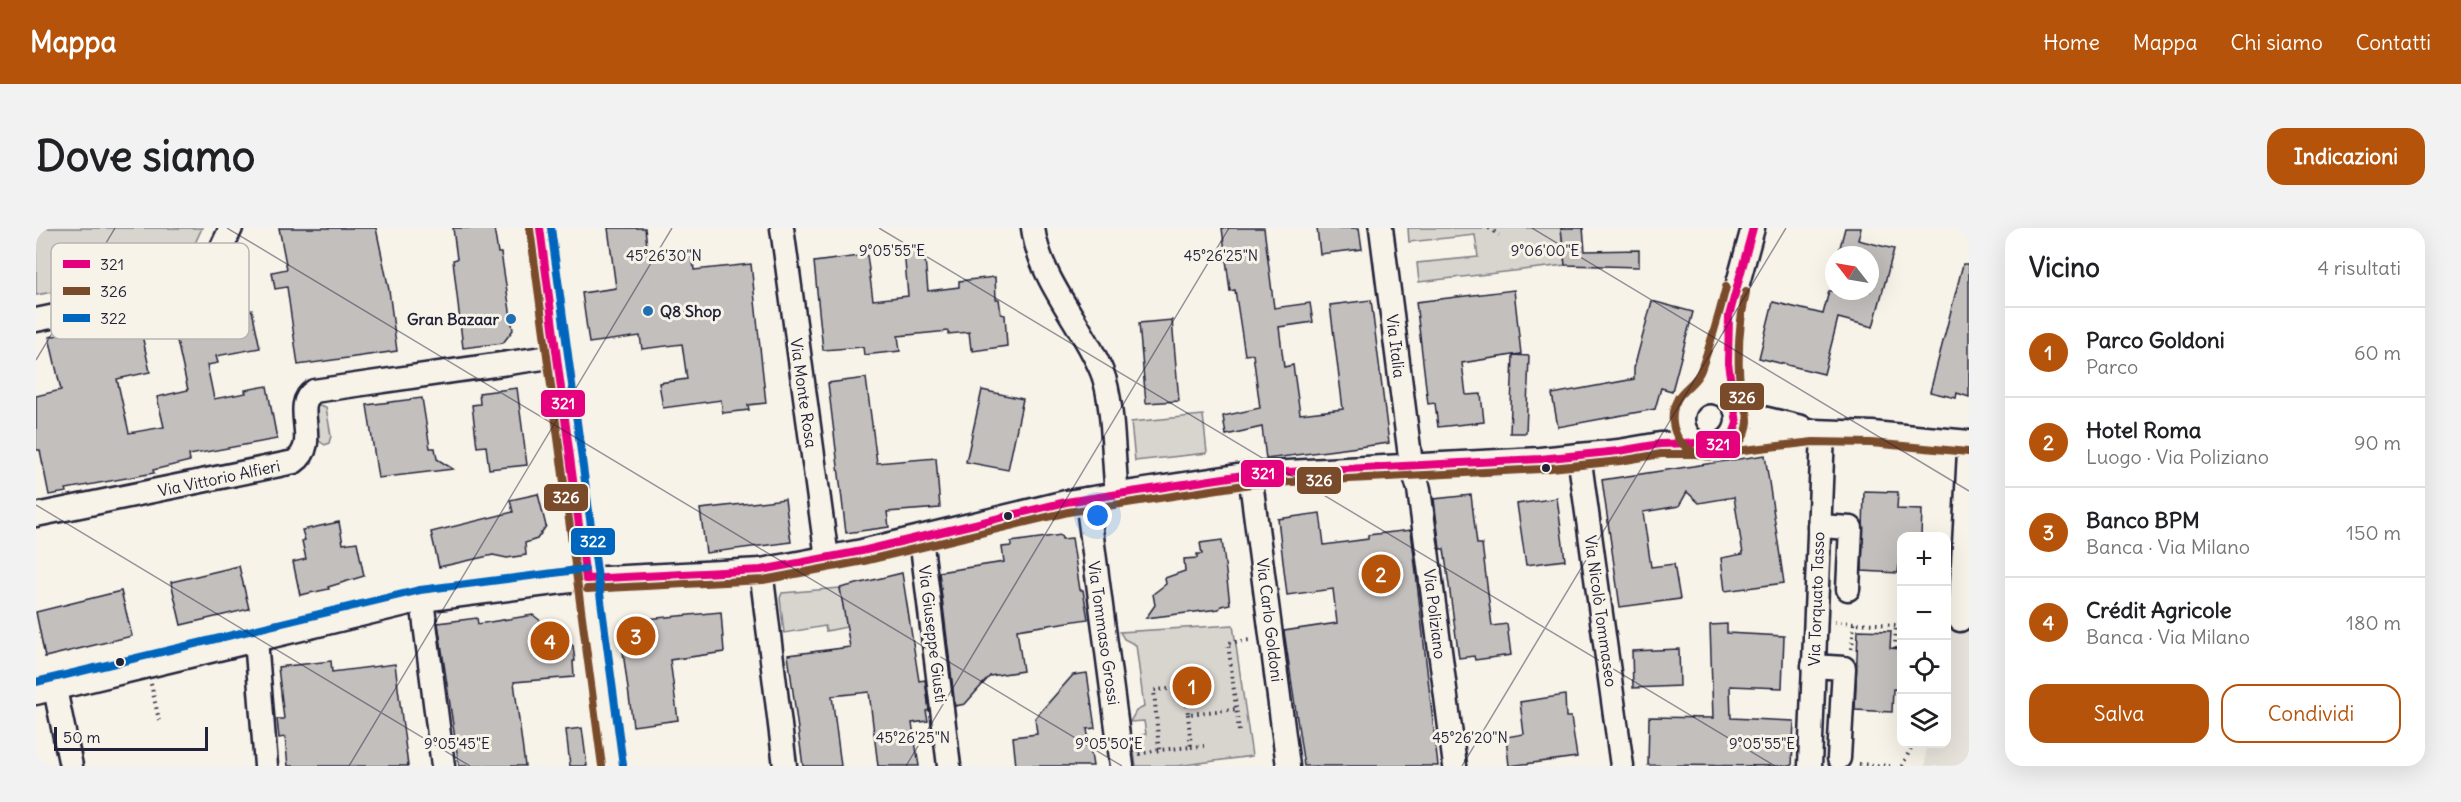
<!DOCTYPE html>
<html lang="it">
<head>
<meta charset="utf-8">
<style>
	:root { --surface:#fff; --page:#f2f2f2; --text:#202124; --muted:#757577; --line:#e0e0e0; --accent:#b45309 }
	body { margin:0; font-family:Delius,sans-serif; background:var(--page); color:var(--text) }
	.controls { position:absolute; right:18px; bottom:18px; display:grid; overflow:hidden; border-radius:12px; box-shadow:0 6px 24px #0002 }
	.controls button { width:54px; height:54px; display:grid; place-items:center; padding:0; border:0; border-bottom:2px solid var(--line); background:var(--surface); color:var(--text); font:30px sans-serif }
	.compass { position:absolute; left:1789px; top:18px; width:54px; height:54px; border-radius:50%; background:var(--surface); box-shadow:0 6px 24px #0002; rotate:301deg }
	.scale { position:absolute; left:18px; bottom:15px; width:154px; box-sizing:border-box; padding-left:6px; border:3px solid #22223b; border-top:0; font-size:16px; line-height:21px; white-space:nowrap; color:#22223b; -webkit-text-stroke:4px #f7f3e8; paint-order:stroke }
	.you { position:absolute; left:1062px; top:288px; width:21px; height:21px; margin:-15px; border:4px solid #fff; border-radius:50%; background:#1a73e8; box-shadow:0 0 0 9px #1a73e833 }
	.badge { display:grid; place-items:center; width:39px; height:39px; border-radius:50%; background:var(--accent); color:#fff; font-size:20px; font-weight:700 }
	.pin { position:absolute; translate:-50% -50%; border:3px solid #fff; box-shadow:0 2px 6px #0006 }
	.list { margin:0; padding:0; list-style:none }
	h2 { display:flex; justify-content:space-between; align-items:center; height:78px; margin:0; padding:0 24px; font-size:26px }
	h2 small { font-size:20px; font-weight:400; color:var(--muted) }
	.list li { display:grid; grid-template-columns:39px 1fr auto; gap:18px; align-items:center; box-sizing:border-box; height:90px; padding:0 24px; border-top:2px solid var(--line) }
	.list b { display:block; font-size:22px; white-space:nowrap }
	.list p { margin:0; font-size:20px; white-space:nowrap; color:var(--muted) }
	.list em { font-size:20px; font-style:normal; color:var(--muted) }
	.actions { display:flex; gap:12px; padding:18px 24px }
	.actions a { flex:1; padding:14px 0; border:2px solid var(--accent); border-radius:18px; text-align:center; font-size:21px; color:var(--accent) }
	.actions .main { background:var(--accent); color:#fff }
	.icon { flex:none; width:33px; height:33px; fill:none; stroke:currentColor; stroke-width:2; stroke-linecap:round; stroke-linejoin:round }
	.map { position:relative; flex:none; width:1933px; height:538px; overflow:hidden; border-radius:18px }
	header { display:flex; align-items:center; gap:36px; box-sizing:border-box; height:84px; padding:0 30px; background:var(--accent); color:#fff }
	header strong { font-size:28px }
	nav { display:flex; gap:33px; margin-inline-start:auto; font-size:21px }
	.intro { display:flex; align-items:center; justify-content:space-between; box-sizing:border-box; height:144px; padding:0 36px }
	h1 { margin:0; font-size:42px }
	.button { padding:15px 27px; border-radius:18px; background:var(--accent); color:#fff; font-size:21px; font-weight:700 }
	main { display:flex; gap:36px; padding:0 36px }
	aside { flex:1; background:var(--surface); border-radius:18px; box-shadow:0 6px 24px #0002 }
	.map>svg:first-child { display:block }
</style>
</head>
<body>
<header>
<strong>Mappa</strong>
<nav><a>Home</a><a>Mappa</a><a>Chi siamo</a><a>Contatti</a></nav>
</header>
<div class="intro"><h1>Dove siamo</h1><a class="button">Indicazioni</a></div>
<main>
<div class="map">
<svg width="1933" height="538" viewBox="0 0 1933 538">
	<rect width="100%" height="100%" fill="#f7f3e8"/>
	<filter id="ink" filterUnits="userSpaceOnUse"><feTurbulence type="fractalNoise" baseFrequency=".0167" numOctaves="2"/><feDisplacementMap in="SourceGraphic" scale="12" xChannelSelector="R" yChannelSelector="G"/><feConvolveMatrix kernelMatrix="1 2 1 2 8 2 1 2 1" color-interpolation-filters="sRGB"/></filter>
	<g filter="url(#ink)">
		<path fill="#e7e3db" d="M1911 391 1933 393V538H1889L1890 516H1910Z"/>
		<g fill="#d8d5cf" stroke="#7d7c85" stroke-width="1.5">
			<path d="M0 0H166L150 35 140 41 0 67Z"/>
			<path d="M1372 0H1525L1529 37 1383 54 1381 35 1442 29 1439 7 1373 14Z"/>
			<path d="M283 177 290 179 295 208 293 215 289 217 283 213 278 186 279 179Z"/>
			<path d="M1167 187 1171 225 1099 233 1095 194Z"/>
			<path d="M804 360 811 399 790 403 789 398 748 405 744 370 746 365Z"/>
			<path d="M1197 397 1216 528 1141 538H1100L1096 509 1110 506 1108 493 1094 494 1100 483 1108 479 1100 417 1088 411 1084 404Z"/>
		</g>
		<g fill="#c2bfbd" stroke="#22223b" stroke-width="1.5">
			<path d="M243 0H340L353 62 361 123 262 137 251 59 239 61 236 44 251 41Z"/>
			<path d="M417 0H458L462 25H465L477 102 467 115 427 120 417 32 421 31Z"/>
			<path d="M572 0H609L612 27 656 21 658 42 715 36 730 175 712 177 713 182 687 185 685 172 627 180 623 155 651 151 646 116 606 121 604 108 553 115 546 65 580 60Z"/>
			<path d="M1186 0H1228L1238 80 1274 75 1277 94 1243 99 1248 139 1257 137 1264 186 1307 181 1294 77 1335 72 1353 215 1230 231 1226 199 1190 207 1187 188 1224 180 1217 126 1209 127 1199 62 1194 63Z"/>
			<path d="M1281 0H1323L1326 21 1284 26Z"/>
			<path d="M1525 0H1547L1549 23 1603 22V39L1529 37Z"/>
			<path d="M1809 0H1825L1822 12 1858 21 1837 99 1802 90 1788 146 1723 130 1737 74 1787 86 1793 63H1834V27H1802Z"/>
			<path d="M888 20 892 63 923 59V53L959 49 960 71H963L965 86 969 87 971 118 937 123V120L935 121 933 104 912 106V103L862 108 864 123 828 127 827 119 787 122 778 34 831 27 837 72 872 68 868 22Z"/>
			<path d="M1927 36H1933V169L1921 165 1920 170 1894 164Z"/>
			<path d="M1478 62 1485 126 1477 127 1493 128 1490 205H1474L1477 127 1426 135 1430 167 1445 166 1448 194 1402 199 1399 175 1392 176 1380 74Z"/>
			<path d="M1616 73 1657 84 1636 163 1625 160 1619 181 1522 199 1516 166 1598 151V140Z"/>
			<path d="M216 82 224 120 180 128 182 135 171 137 178 171 210 165 209 162 231 158 241 211 153 227 154 233 117 242 118 245 30 261 31 264 13 267 4 222H0V168L25 162 13 109 61 98V102L103 93 114 144 81 151 93 205 128 199 121 169 152 162 140 108 187 98 185 87Z"/>
			<path d="M1136 92 1143 173 1110 175 1103 95Z"/>
			<path d="M830 150 841 235 900 230 904 280 851 284 853 299 810 305 792 155Z"/>
			<path d="M481 160 491 237 453 241 450 218 441 219 436 177 444 176 443 165Z"/>
			<path d="M946 162 987 171 972 242 930 234Z"/>
			<path d="M386 170 394 220H399L401 231 417 241 342 250 331 177Z"/>
			<path d="M1729 227 1748 355 1689 363 1685 330 1707 326 1698 269 1663 275 1651 264 1643 278 1607 284 1615 339 1638 336 1644 371 1584 379 1566 252Z"/>
			<path d="M1828 263 1862 264 1861 281 1886 282 1885 309H1866L1862 345 1826 343Z"/>
			<path d="M502 266 510 298 501 311 489 315 490 327 471 330 457 327 403 339 395 304 477 284 474 272Z"/>
			<path d="M1435 267 1441 316H1446L1456 398 1471 396 1475 427 1439 432 1438 428 1423 430 1408 321H1404L1398 271Z"/>
			<path d="M1521 270 1529 332 1490 337 1481 276Z"/>
			<path d="M749 271 755 314 670 325 664 281Z"/>
			<path d="M1284 285 1288 317 1332 311V307L1375 302 1402 538H1268L1248 403 1301 395 1297 361 1251 367 1242 291Z"/>
			<path d="M303 294 307 316 321 314 328 348 292 359 293 361 264 367 257 334 270 331 266 313 269 312 266 302Z"/>
			<path d="M1025 307 1026 311 1036 310 1044 362H1047L1052 391 981 402 987 443 954 448 929 476 919 478 903 344 968 334 966 319 975 318V314Z"/>
			<path d="M1186 312 1194 376 1185 378 1183 381 1110 390 1119 377 1117 366 1130 356 1129 350 1149 343 1148 331 1161 330V326H1166L1164 315Z"/>
			<path d="M203 338 213 381 145 397 135 354Z"/>
			<path d="M866 345 883 453 889 452 893 482 890 483 892 493 876 495 883 538H842L833 464 796 468 805 538H767L752 427 814 419 804 360Z"/>
			<path d="M85 363 96 408 9 429 0 384Z"/>
			<path d="M685 384 688 424 634 432 642 492 597 498 585 409 599 392Z"/>
			<path d="M497 387 537 418 539 433H537L538 449 478 454 489 538H423L402 395 441 390 442 396Z"/>
			<path d="M1691 396V405L1748 408 1746 460 1694 458 1695 490 1758 493 1756 538 1612 537 1613 489 1677 490 1674 397Z"/>
			<path d="M1822 402 1855 403 1854 420 1866 421V462L1857 461 1856 484 1819 482Z"/>
			<path d="M1643 421 1644 458 1597 460 1596 423Z"/>
			<path d="M295 433 296 444 359 436 372 538H252L249 509 243 510 241 491H248L242 439Z"/>
			<path d="M1051 445 1059 500 1051 501 1057 538H980L977 509 1001 506 999 490 1037 447Z"/>
			<path d="M1529 467 1530 489H1535L1541 529 1473 538 1470 509 1488 506 1484 474Z"/>
			<path d="M546 500 551 538H534L530 502Z"/>
		</g>
		<g fill="none" stroke-linecap="round" stroke-linejoin="round">
			<g stroke="#22223b" stroke-width="27">
				<g id="minor">
					<path d="M504 0 577 538"/>
					<path d="M746 0 791 330"/>
					<path d="M997 0C1004 53 1046 95 1066 144 1078 174 1077 232 1081 266"/>
					<path d="M1345 0 1375 236 1383 261 1419 538"/>
					<path d="M0 92 122 67 156 57 175 42 195 0"/>
					<path d="M1693 111 1696 173"/>
					<circle cx="1674" cy="191" r="27"/>
					<path d="M1663 165 1671 155 1693 88 1717 0"/>
					<path d="M1701 184 1765 199"/>
					<path d="M1688 214 1777 203 1836 205 1933 214"/>
					<path d="M1543 227 1586 538"/>
					<path d="M1214 246 1252 538"/>
					<path d="M1051 271 1086 538"/>
					<path d="M0 287 258 234C286 215 254 178 278 163L521 128"/>
					<path d="M1783 298 1815 300 1812 361"/>
					<path d="M885 310 913 538"/>
					<path d="M725 342 749 538"/>
					<path d="M386 372 407 538"/>
					<path d="M1924 392 1933 223"/>
					<path d="M220 411 230 538"/>
					<path d="M1777 438 1808 440 1803 530"/>
					<path d="M19 461 35 538"/>
					<path d="M0 465 386 372 550 351 725 342 826 323 1030 274 1214 246 1504 231 1583 223 1624 216 1661 215"/>
					<path d="M1774 538 1787 204"/>
				</g>
			</g>
			<g stroke="#22223b" stroke-width="4" stroke-dasharray="1.5 4.5" stroke-linecap="butt">
				<path d="M1453 0 1463 7"/>
				<path d="M1798 394 1860 397 1859 420"/>
				<path d="M1816 421 1818 395"/>
				<path d="M115 456 123 492"/>
				<path d="M1149 460 1164 458"/>
				<path d="M1152 486 1155 519 1123 522 1118 462 1149 460 1152 486 1201 481"/>
				<path d="M1203 503 1192 415 1215 412"/>
				<path d="M1155 519 1168 518"/>
				<path d="M1103 526 1123 522"/>
				<path d="M1823 536 1854 538"/>
				<path d="M1866 538 1877 516"/>
			</g>
			<use href="#minor" stroke="#f7f3e8" stroke-width="22"/>
			<g stroke="#f7f3e8" stroke-width="12">
				<g id="bus-1">
					<path d="M504 0 550 351"/>
					<path d="M550 351 725 342 826 323 1030 274 1214 246 1504 231 1583 223 1624 216 1661 215 1680 218 1697 206 1701 195 1692 135 1693 88 1717 0"/>
				</g>
			</g>
			<g stroke="#f7f3e8" stroke-width="12">
				<g id="bus-2">
					<path d="M494 1 566 538"/>
					<path d="M1690 59C1683 87 1675 115 1665 142 1661 154 1649 159 1642 170 1631 189 1637 214 1658 224 1668 230 1682 230 1692 224 1703 218 1711 206 1712 194 1713 182 1705 171 1704 159 1701 127 1703 95 1710 64"/>
					<path d="M551 361 727 352 828 333 1032 284 1215 256 1505 241 1584 233 1625 226H1660L1681 228 1691 224 1777 214 1835 215 1932 224"/>
				</g>
			</g>
			<g stroke="#f7f3e8" stroke-width="12">
				<g id="bus-3">
					<path d="M515 0 587 537"/>
					<path d="M0 454 384 362 549 341"/>
				</g>
			</g>
			<use href="#bus-1" stroke="#e5007d" stroke-width="8"/>
			<use href="#bus-2" stroke="#7a4b2a" stroke-width="8"/>
			<use href="#bus-3" stroke="#0065bd" stroke-width="8"/>
		</g>
	</g>
	<path fill="none" stroke="#22223b" stroke-width="1.5" stroke-opacity="0.45" d="M191 0 1086 538M843 0 1739 538M1496 0 1933 263M0 132 79 0M0 277 434 538M313 538 636 0M870 538 1193 0M1426 538 1750 0"/>
	<g fill="#1f6fb2" stroke="#f7f3e8" stroke-width="2">
		<circle cx="612" cy="83" r="6"/>
		<circle cx="475" cy="91" r="6"/>
	</g>
	<g fill="#22223b" stroke="#f7f3e8" stroke-width="2">
		<circle cx="1510" cy="240" r="5"/>
		<circle cx="972" cy="288" r="5"/>
		<circle cx="84" cy="434" r="5"/>
	</g>
	<g text-anchor="middle" stroke-width="6" stroke-linejoin="round" paint-order="stroke">
		<g font-size="16" font-weight="bold" fill="#22223b" stroke="#f7f3e8" text-anchor="start">
			<text x="624" y="89">Q8 Shop</text>
			<text x="463" y="97" text-anchor="end">Gran Bazaar</text>
		</g>
		<g font-size="16" fill="#22223b" stroke="#f7f3e8">
			<text transform="translate(1360 118) rotate(83)" y="6">Via Italia</text>
			<text transform="translate(768 165) rotate(82)" y="6">Via Monte Rosa</text>
			<text transform="translate(183 250) rotate(-12)" y="6">Via Vittorio Alfieri</text>
			<text transform="translate(1780 371) rotate(-88)" y="6">Via Torquato Tasso</text>
			<text transform="translate(1565 383) rotate(82)" y="6">Via Nicolò Tommaseo</text>
			<text transform="translate(1399 386) rotate(83)" y="6">Via Poliziano</text>
			<text transform="translate(1234 392) rotate(83)" y="6">Via Carlo Goldoni</text>
			<text transform="translate(1068 405) rotate(82)" y="6">Via Tommaso Grossi</text>
			<text transform="translate(897 406) rotate(83)" y="6">Via Giuseppe Giusti</text>
		</g>
	</g>
	<rect x="15" y="15" width="198" height="96" rx="9" fill="#f7f3e8" stroke="#b7b4b4" stroke-width="1.5"/>
	<rect x="27" y="32" width="27" height="8" fill="#e5007d"/>
	<rect x="27" y="59" width="27" height="8" fill="#7a4b2a"/>
	<rect x="27" y="86" width="27" height="8" fill="#0065bd"/>
	<g font-size="16" fill="#22223b">
		<text x="64" y="42">321</text>
		<text x="64" y="69">326</text>
		<text x="64" y="96">322</text>
	</g>
	<g font-size="15" text-anchor="middle" fill="#22223b" stroke="#f7f3e8" stroke-width="6" stroke-linejoin="round" paint-order="stroke">
		<text x="856" y="28">9°05'55"E</text>
		<text x="1509" y="28">9°06'00"E</text>
		<text x="628" y="33">45°26'30"N</text>
		<text x="1185" y="33">45°26'25"N</text>
		<text x="877" y="515">45°26'25"N</text>
		<text x="1434" y="515">45°26'20"N</text>
		<text x="421" y="521">9°05'45"E</text>
		<text x="1073" y="521">9°05'50"E</text>
		<text x="1726" y="521">9°05'55"E</text>
	</g>
	<g stroke="#f7f3e8" stroke-width="2">
		<rect x="1683" y="154" width="46" height="29" rx="6" fill="#7a4b2a"/>
		<rect x="504" y="161" width="46" height="29" rx="6" fill="#e5007d"/>
		<rect x="1659" y="202" width="46" height="29" rx="6" fill="#e5007d"/>
		<rect x="1204" y="231" width="45" height="29" rx="6" fill="#e5007d"/>
		<rect x="1260" y="238" width="46" height="29" rx="6" fill="#7a4b2a"/>
		<rect x="507" y="255" width="46" height="29" rx="6" fill="#7a4b2a"/>
		<rect x="534" y="299" width="46" height="29" rx="6" fill="#0065bd"/>
	</g>
	<g font-size="16" text-anchor="middle" font-weight="bold" fill="#fff">
		<text x="1706" y="175">326</text>
		<text x="527" y="181">321</text>
		<text x="1682" y="222">321</text>
		<text x="1227" y="251">321</text>
		<text x="1283" y="258">326</text>
		<text x="530" y="275">326</text>
		<text x="557" y="319">322</text>
	</g>
</svg>
<div class="controls">
<button>+</button>
<button>−</button>
<button><svg class="icon" aria-label="locate" viewBox="0 0 24 24"><circle cx="12" cy="12" r="6"/><path d="M12 2v4M12 18v4M2 12h4M18 12h4"/></svg></button>
<button><svg class="icon" aria-label="layers" viewBox="0 0 24 24"><path d="M12 4l9 5-9 5-9-5zM3 14l9 5 9-5"/></svg></button>
</div>
<svg class="compass" viewBox="-18 -18 36 36"><path d="M0-13l5 13h-10z" fill="#e53935"/><path d="M0 13l5-13h-10z" fill="#757577"/></svg>
<div class="scale">50 m</div>
<div class="you"></div>
<div class="pin badge" style="left:1156px;top:458px">1</div>
<div class="pin badge" style="left:1345px;top:346px">2</div>
<div class="pin badge" style="left:600px;top:408px">3</div>
<div class="pin badge" style="left:514px;top:413px">4</div>
</div>
<aside>
<h2>Vicino<small>4 risultati</small></h2>
<ul class="list">
<li><span class="badge">1</span><div><b>Parco Goldoni</b><p>Parco</p></div><em>60 m</em></li>
<li><span class="badge">2</span><div><b>Hotel Roma</b><p>Luogo · Via Poliziano</p></div><em>90 m</em></li>
<li><span class="badge">3</span><div><b>Banco BPM</b><p>Banca · Via Milano</p></div><em>150 m</em></li>
<li><span class="badge">4</span><div><b>Crédit Agricole</b><p>Banca · Via Milano</p></div><em>180 m</em></li>
</ul>
<div class="actions"><a class="main">Salva</a><a>Condividi</a></div>
</aside>
</main>
</body>
</html>
